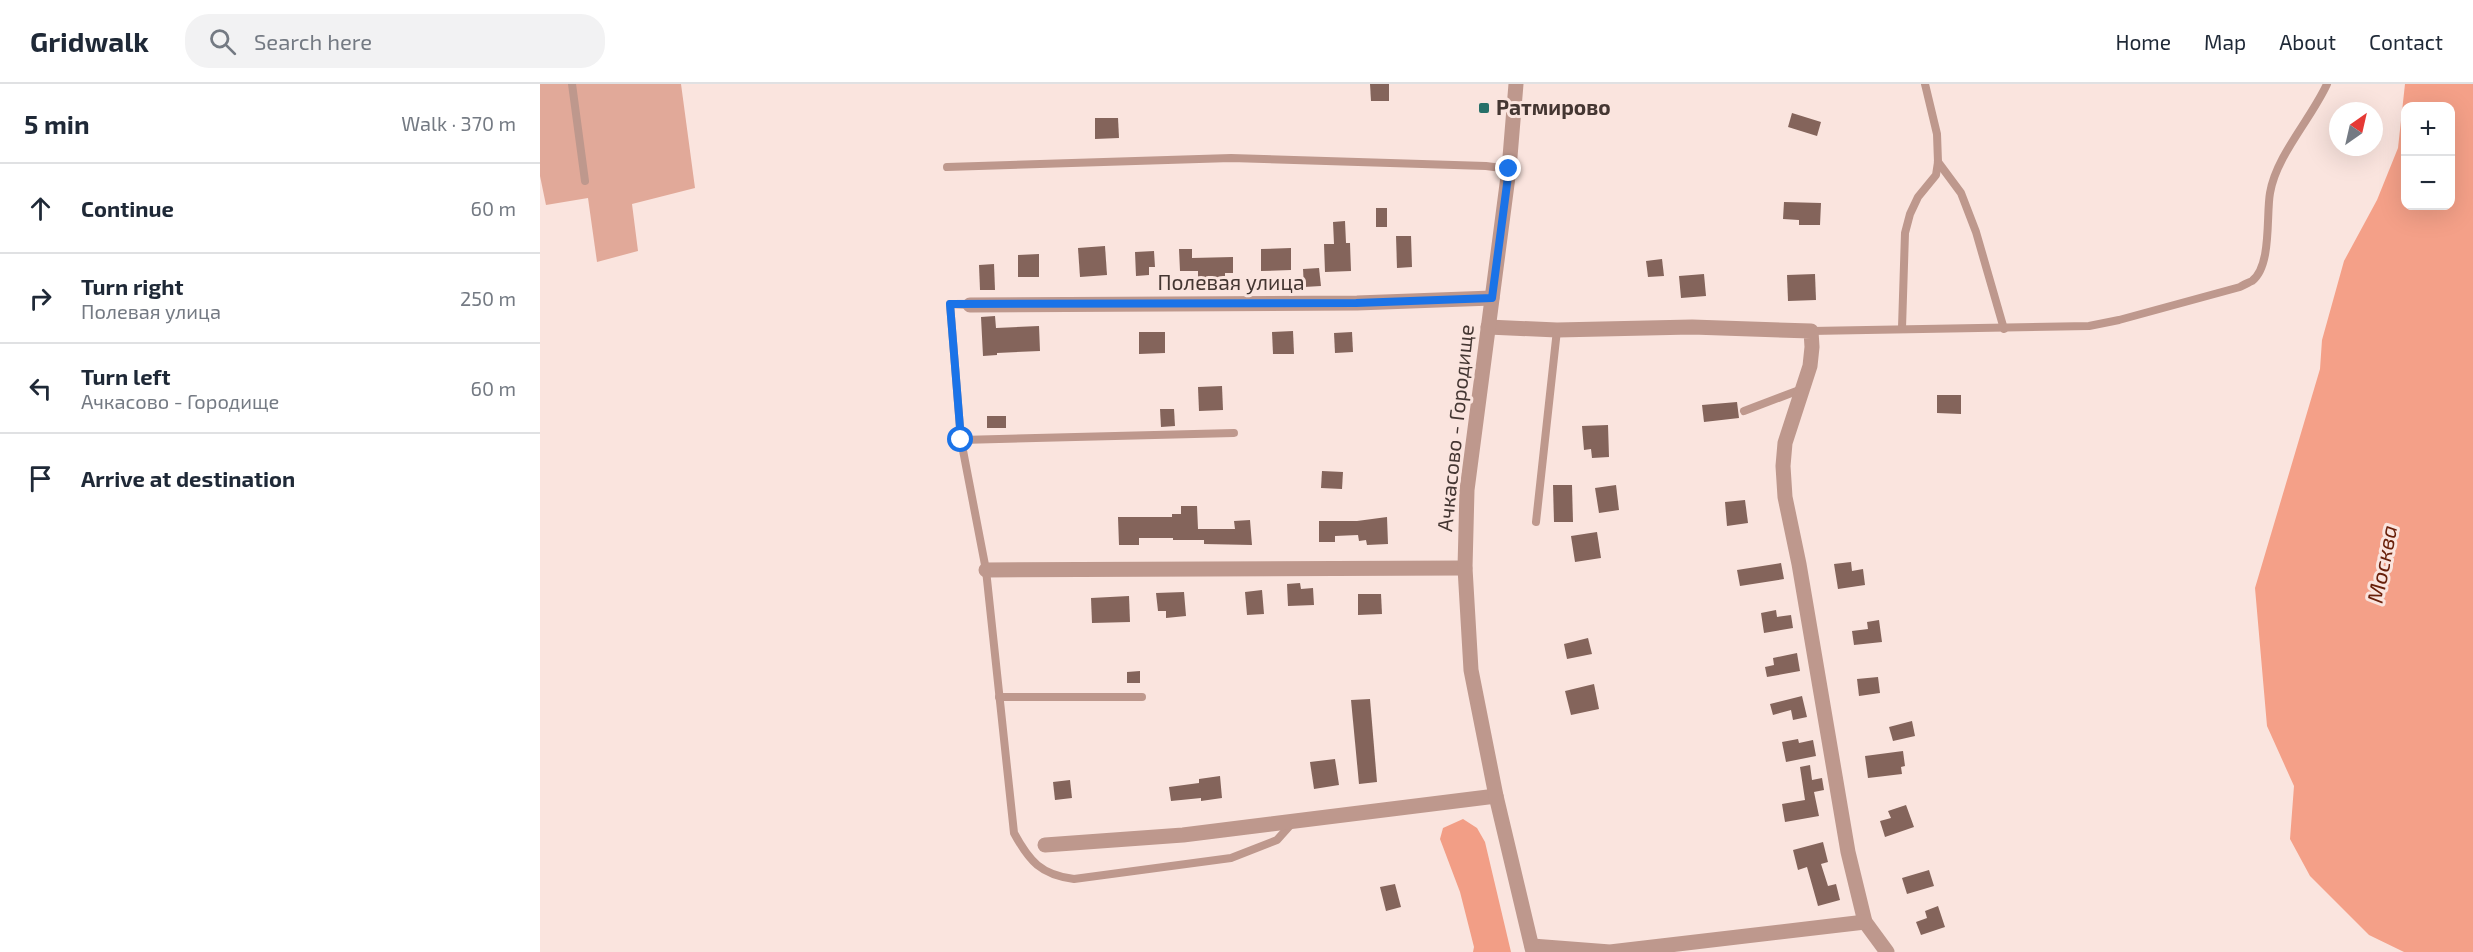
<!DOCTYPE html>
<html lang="en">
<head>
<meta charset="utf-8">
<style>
	:root { --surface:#fff; --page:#f2f2f3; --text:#1f2937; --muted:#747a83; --line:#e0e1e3 }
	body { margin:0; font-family:"Exo 2",sans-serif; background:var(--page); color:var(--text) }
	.controls { position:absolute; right:18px; top:18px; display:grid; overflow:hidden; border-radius:12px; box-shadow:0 6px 24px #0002 }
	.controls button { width:54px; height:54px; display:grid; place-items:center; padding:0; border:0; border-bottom:2px solid var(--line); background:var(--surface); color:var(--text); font:30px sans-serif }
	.compass { position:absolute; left:1789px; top:18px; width:54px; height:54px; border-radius:50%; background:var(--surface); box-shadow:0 6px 24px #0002; rotate:34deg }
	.stop { position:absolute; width:18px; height:18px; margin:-14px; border:4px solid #1a73e8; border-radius:50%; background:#fff }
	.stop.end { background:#1a73e8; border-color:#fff; box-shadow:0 2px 6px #0008 }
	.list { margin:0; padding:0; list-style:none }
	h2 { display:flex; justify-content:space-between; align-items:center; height:78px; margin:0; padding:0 24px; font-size:26px }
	h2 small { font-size:20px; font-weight:400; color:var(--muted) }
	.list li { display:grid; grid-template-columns:39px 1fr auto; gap:18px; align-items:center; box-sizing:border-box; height:90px; padding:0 24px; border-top:2px solid var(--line) }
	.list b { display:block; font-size:22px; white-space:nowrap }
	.list p { margin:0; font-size:20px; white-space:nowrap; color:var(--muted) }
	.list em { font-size:20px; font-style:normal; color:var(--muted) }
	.icon { flex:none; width:33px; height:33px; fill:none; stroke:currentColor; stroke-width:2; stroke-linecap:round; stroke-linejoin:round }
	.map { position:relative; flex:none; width:1933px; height:868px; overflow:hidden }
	header { display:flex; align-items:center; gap:36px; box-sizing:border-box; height:84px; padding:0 30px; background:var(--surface); border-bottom:2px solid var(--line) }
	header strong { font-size:28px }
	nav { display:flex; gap:33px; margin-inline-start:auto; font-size:21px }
	.search { width:420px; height:54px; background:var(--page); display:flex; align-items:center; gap:15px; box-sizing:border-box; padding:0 21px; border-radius:24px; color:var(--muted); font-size:22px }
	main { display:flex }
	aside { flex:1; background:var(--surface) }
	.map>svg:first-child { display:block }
</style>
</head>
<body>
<header>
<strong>Gridwalk</strong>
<div class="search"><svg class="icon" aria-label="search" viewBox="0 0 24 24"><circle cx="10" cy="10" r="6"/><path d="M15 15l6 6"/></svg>Search here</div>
<nav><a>Home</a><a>Map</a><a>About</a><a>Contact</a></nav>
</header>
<main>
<aside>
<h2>5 min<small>Walk · 370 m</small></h2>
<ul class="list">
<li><svg class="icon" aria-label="ahead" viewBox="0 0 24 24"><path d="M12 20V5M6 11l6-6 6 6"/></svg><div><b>Continue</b></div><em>60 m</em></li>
<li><svg class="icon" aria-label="right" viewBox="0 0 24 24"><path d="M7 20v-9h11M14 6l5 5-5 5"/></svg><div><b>Turn right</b><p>Полевая улица</p></div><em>250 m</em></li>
<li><svg class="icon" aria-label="left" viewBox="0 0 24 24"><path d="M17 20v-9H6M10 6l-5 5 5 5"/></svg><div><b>Turn left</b><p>Ачкасово - Городище</p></div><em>60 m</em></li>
<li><svg class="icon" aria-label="arrive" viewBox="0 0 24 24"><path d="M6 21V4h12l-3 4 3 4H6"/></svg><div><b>Arrive at destination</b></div></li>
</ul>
</aside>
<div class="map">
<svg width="1933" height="868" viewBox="0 0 1933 868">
	<rect width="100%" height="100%" fill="#fae4de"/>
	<path fill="#e1a999" d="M0 0H141L155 104 92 120 98 167 57 178 48 114 6 121 0 92Z"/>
	<path fill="#f29e86" d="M923 735 937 744 945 758 971 868H933L934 863 920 808 900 755 903 744Z"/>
	<path fill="#f4a088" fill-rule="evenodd" d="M1865 0H1933V868H1864L1829 851 1770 792 1750 755 1754 702 1727 642 1715 504 1780 285 1782 256 1804 177 1837 116 1858 64ZM1866 22H1910V122H1866Z"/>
	<g fill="#84645b">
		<path d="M830 0H849V17H831Z"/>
		<path d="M1252 29 1281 38 1277 52 1248 43Z"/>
		<path d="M555 34H578L579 54 555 55Z"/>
		<path d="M1244 118 1281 119 1280 141H1259V136L1243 135Z"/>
		<rect x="836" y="124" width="11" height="19"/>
		<path d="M805 137 806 159H810L811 187 785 188 784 160H794L793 138Z"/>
		<path d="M856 152H871L872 183 857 184Z"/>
		<path d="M565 162 567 191 540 193 538 164Z"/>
		<path d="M751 164V186L721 187V165Z"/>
		<path d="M639 165H652V174L693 173V189H685V196H658V187H640Z"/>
		<path d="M614 167 615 183H609V191L596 192 595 168Z"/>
		<path d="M499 170V193H478V171Z"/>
		<path d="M1122 175 1124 192 1108 193 1106 177Z"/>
		<path d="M454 180 455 206H440L439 181Z"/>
		<path d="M779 184 781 202 764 203 763 185Z"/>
		<path d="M1164 190 1166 212 1141 214 1139 192Z"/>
		<path d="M1275 190 1276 216 1248 217 1247 191Z"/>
		<path d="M455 232 456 244 499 242 500 267 457 269V271L443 272 441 233Z"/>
		<path d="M753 247 754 270H733L732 248Z"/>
		<path d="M599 248H625V269L599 270Z"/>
		<path d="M812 248 813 268 795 269 794 249Z"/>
		<path d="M682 302 683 326 659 327 658 303Z"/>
		<path d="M1397 311H1421V330L1397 329Z"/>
		<path d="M1197 318 1199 334 1164 338 1162 321Z"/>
		<path d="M620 325H634L635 342 621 343Z"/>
		<rect x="447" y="332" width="19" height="12"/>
		<path d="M1068 341 1069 373 1052 374 1051 365 1044 366 1042 342Z"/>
		<path d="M782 387 803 388 802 405 781 404Z"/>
		<path d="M1013 401H1032L1033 438H1014Z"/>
		<path d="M1076 401 1079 426 1059 429 1055 404Z"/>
		<path d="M1205 416 1208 439 1187 442 1185 418Z"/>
		<path d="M641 422H657L658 445H695L694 437 710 436 712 461 664 460V456H633V454H599V461H579L578 433H632V430H641Z"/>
		<path d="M847 433 848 460 827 461 826 456 819 457 818 451 795 452V458H779V437H817Z"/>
		<path d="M1057 448 1061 474 1035 478 1031 452Z"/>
		<path d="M1311 478 1312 487 1323 485 1325 501 1298 505 1294 480Z"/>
		<path d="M1241 479 1244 495 1200 502 1197 486Z"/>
		<path d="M760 499 761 505 773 504 774 521 748 522 747 500Z"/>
		<path d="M722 506 724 530 707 531 705 508Z"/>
		<path d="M644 508 646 532 626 534V527H618L616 509Z"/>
		<path d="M818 510H841L842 530 818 531Z"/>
		<path d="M589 512 590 538 552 539 551 514Z"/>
		<path d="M1236 526 1237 533 1251 531 1253 544 1224 549 1221 529Z"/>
		<path d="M1339 536 1342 558 1314 561 1312 547 1328 545 1327 538Z"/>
		<path d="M1048 554 1052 570 1027 575 1024 560Z"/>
		<path d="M1257 569 1260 587 1227 593 1225 583 1234 581 1233 574Z"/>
		<path d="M600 587V599H587V588Z"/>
		<path d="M1338 593 1340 609 1319 612 1317 595Z"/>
		<path d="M1054 600 1059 625 1031 631 1025 607Z"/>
		<path d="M1262 612 1267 633 1253 636 1251 626 1233 631 1230 620Z"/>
		<path d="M830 615 837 698 819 700 811 616Z"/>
		<path d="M1372 637 1375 652 1353 657 1349 643Z"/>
		<path d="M1258 655 1259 659 1273 656 1276 672 1246 678 1242 658Z"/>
		<path d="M1363 667 1365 682 1361 683 1362 690 1328 694 1325 672Z"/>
		<path d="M795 675 799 701 774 705 770 678Z"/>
		<path d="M1270 681 1272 696 1282 694 1284 706 1274 708 1279 732 1245 738 1242 720 1265 716 1260 683Z"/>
		<path d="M680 692 682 714 661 717V714L631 717 629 703 659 699V695Z"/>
		<path d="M530 696 532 714 515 716 513 698Z"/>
		<path d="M1366 721 1374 743 1345 753 1340 737 1351 734 1348 727Z"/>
		<path d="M1283 758 1288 778 1281 780 1288 802 1296 800 1300 816 1278 822 1267 783 1258 786 1253 766Z"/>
		<path d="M1389 786 1394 802 1367 810 1362 794Z"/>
		<path d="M855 800 861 823 846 827 840 803Z"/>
		<path d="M1398 822 1405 843 1381 851 1376 838 1387 834 1385 827Z"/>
	</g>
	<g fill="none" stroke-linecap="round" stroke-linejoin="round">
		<g stroke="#be988d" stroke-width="8">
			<path d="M32 0 45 97"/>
			<path d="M1398 78 1421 109 1436 148 1464 245"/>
			<path d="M407 83 691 74 946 82 969 85"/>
			<path d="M430 221 410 220 421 356 446 486 474 749C489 777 501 791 534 795L691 774 737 756 754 737"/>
			<path d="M1362 244 1365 149 1370 130 1378 113 1396 91 1398 78 1397 50 1385 0"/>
			<path d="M1271 247 1549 242 1579 236 1700 203C1703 201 1708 199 1712 197 1732 182 1726 131 1730 109 1736 72 1771 35 1787 0"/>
			<path d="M1204 327 1262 305"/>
			<path d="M421 356 694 349"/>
			<path d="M996 438 1017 246"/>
			<path d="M459 613H602"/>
		</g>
		<g stroke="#be988d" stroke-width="15">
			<path d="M430 221 817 219 952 214"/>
			<path d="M948 243 1017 246 1152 243 1271 247 1272 263 1270 282 1245 359 1243 382 1245 413 1259 480 1308 768 1325 838 1347 868"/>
			<path d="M446 486 925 484"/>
			<path d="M505 761 643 751 956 712"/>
			<path d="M992 862 1070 868 1325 838"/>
		</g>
		<path stroke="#be988d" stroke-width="15" d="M976 0 969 85 927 406 925 484 931 586 956 712 993 868"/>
	</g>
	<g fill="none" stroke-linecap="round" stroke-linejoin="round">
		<path stroke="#1a73e8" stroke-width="8" d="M421 356 410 220 816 219 952 214 969 85"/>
	</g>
	<rect fill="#277069" stroke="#fae4de" stroke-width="2" x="938" y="18" width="12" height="12" rx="3"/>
	<g text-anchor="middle" stroke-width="6" stroke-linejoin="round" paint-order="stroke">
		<g font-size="21" font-weight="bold" fill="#443632" stroke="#fae4de" text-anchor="start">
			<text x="956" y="31">Ратмирово</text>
		</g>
		<g font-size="21" fill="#443632" stroke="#fae4de">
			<text x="691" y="206">Полевая улица</text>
			<text transform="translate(916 344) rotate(-84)" y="7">Ачкасово - Городище</text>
		</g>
		<g font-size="22" font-style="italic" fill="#69200a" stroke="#fae4de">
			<text transform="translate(1842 480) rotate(-79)" y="8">Москва</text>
		</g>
	</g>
</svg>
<div class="controls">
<button>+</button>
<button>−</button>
</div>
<svg class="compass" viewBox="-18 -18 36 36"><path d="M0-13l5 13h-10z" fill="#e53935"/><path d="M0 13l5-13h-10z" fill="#747a83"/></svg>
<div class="stop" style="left:421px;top:356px"></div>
<div class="stop end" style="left:969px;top:85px"></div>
</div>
</main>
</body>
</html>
